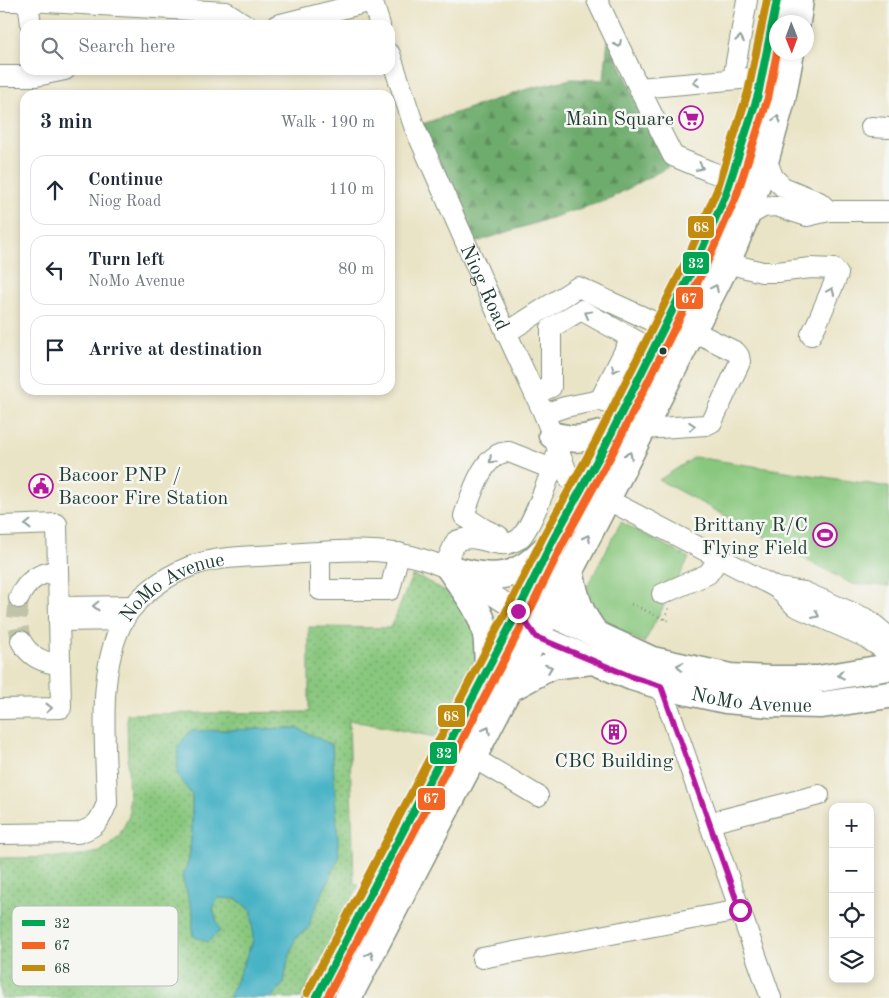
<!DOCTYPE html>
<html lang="en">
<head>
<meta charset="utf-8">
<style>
	:root { --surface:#fff; --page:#f2f2f3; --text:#1f2937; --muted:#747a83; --line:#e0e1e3 }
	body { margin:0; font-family:"Old Standard TT",serif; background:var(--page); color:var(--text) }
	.controls { position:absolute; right:15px; bottom:15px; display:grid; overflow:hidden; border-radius:10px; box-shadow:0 2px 8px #0003 }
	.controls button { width:45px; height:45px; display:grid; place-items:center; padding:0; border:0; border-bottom:1px solid var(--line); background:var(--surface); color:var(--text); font:25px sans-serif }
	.compass { position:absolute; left:769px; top:15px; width:45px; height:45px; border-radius:50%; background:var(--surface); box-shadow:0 2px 8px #0003; rotate:179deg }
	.stop { position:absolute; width:15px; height:15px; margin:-11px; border:4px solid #b5179e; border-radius:50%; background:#fff }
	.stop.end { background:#b5179e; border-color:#fff; box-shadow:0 1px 5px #0008 }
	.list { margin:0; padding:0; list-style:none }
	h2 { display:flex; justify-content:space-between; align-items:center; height:65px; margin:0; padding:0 20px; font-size:21px }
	h2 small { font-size:16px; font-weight:400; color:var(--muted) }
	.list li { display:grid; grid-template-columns:32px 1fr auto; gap:15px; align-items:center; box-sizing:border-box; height:70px; margin:0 10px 10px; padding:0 10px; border:1px solid var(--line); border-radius:15px }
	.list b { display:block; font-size:19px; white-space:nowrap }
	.list p { margin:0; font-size:16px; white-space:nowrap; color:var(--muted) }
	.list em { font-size:16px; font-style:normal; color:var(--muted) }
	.icon { flex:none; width:28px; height:28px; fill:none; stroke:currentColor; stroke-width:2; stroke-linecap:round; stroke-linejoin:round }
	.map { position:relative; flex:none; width:889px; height:998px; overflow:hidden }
	.search { position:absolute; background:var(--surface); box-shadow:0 2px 8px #0003; left:20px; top:20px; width:375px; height:55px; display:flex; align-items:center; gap:12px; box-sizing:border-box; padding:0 18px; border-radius:15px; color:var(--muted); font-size:19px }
	.panel { position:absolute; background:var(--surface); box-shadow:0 2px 8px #0003; left:20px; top:90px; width:375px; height:305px; border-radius:15px }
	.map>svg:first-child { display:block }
</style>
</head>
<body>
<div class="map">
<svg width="889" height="998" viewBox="0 0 889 998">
	<defs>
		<pattern id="grass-dots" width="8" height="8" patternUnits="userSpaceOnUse" patternTransform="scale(1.25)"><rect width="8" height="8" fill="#89c77e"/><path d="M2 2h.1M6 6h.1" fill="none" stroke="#6fa368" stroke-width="1.8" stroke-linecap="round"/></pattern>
		<pattern id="forest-firs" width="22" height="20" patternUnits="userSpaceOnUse" patternTransform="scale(1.25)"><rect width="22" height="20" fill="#6eac6d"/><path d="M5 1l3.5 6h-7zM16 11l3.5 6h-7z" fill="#5a8d5a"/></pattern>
	</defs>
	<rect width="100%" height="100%" fill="#f6f6f2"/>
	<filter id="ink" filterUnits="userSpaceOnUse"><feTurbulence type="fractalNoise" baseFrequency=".02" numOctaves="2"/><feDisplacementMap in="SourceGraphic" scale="10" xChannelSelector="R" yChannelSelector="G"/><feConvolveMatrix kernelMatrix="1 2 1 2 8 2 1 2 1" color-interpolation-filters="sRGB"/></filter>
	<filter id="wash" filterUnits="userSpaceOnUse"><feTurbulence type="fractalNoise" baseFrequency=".0096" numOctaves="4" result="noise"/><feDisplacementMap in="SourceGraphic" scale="20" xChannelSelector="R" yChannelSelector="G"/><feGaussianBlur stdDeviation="1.12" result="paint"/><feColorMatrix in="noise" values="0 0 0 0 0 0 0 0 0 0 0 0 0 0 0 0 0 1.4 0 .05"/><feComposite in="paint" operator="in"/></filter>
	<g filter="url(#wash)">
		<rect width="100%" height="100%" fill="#eae4c6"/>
		<path fill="url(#grass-dots)" stroke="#548259" d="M412 576 423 579 455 596 483 643 435 737 349 720 354 882 359 885 301 998H271L284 983 287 964 296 937 309 928 332 746 297 728 191 731 177 775 192 795V829L189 860 182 877 193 912V936L213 909 218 898 237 899 252 911 253 941 229 998H0V858L73 857 100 852 119 836 129 816 127 714 309 712V627L391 628Z"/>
		<path fill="url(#forest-firs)" stroke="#467450" d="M608 39 668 167 607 200 473 243 419 125 527 89 571 79 604 80Z"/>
		<g fill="#89c77e" stroke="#548259">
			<path d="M695 457 889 487V586L852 584 659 480Z"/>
			<path d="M621 522 689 558 644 643 595 618 585 591Z"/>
		</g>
		<path fill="#48b3c6" stroke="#34787d" d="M297 728 332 745 339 857 311 918 309 928 296 937 287 964 284 983 271 998H229L253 941 252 911 237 899 218 898 213 909 220 931 208 942 193 936V912L182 877 189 860 192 829V795L177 775 178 746 190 731Z"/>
	</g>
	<g filter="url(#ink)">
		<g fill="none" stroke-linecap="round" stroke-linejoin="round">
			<path stroke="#c1c3a9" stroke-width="20" stroke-dasharray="20 10" stroke-linecap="butt" d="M19 598 17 618 21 641"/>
			<g stroke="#84907d" stroke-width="22">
				<g id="minor">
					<path d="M372 0 380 25"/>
					<path d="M597 0 639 88"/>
					<path d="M0 1H28L226 12 246 25"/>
					<path d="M28 1 31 25"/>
					<path d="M277 25 372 1"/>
					<path id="s1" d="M390 54 414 126 488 293 544 414 570 480 777 588 795 606 865 637 889 653"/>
					<path d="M0 76H36L65 70"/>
					<path d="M733 79 747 0"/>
					<path d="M871 127 889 128"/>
					<path d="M766 158 773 177 783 187 819 202 829 211"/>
					<path d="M731 179 709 171 673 156 639 88 762 77"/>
					<path d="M746 217 763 207 776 206 807 216 829 211H889"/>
					<path d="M727 263 762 272H777L811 268 834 269 838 274 818 321 811 335"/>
					<path d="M506 333 578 287 665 327"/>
					<path d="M535 394 551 387V328L581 310 653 350"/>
					<path d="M600 400 631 338"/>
					<path d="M544 414 565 407 600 400 623 410"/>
					<path d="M643 429 706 425 712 422 740 362 739 356 736 352 693 331"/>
					<path d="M0 526 57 524 61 708 0 709"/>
					<path d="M499 536 484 529 464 516C471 496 483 451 509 452L552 469"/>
					<path d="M320 552V590H390L399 553"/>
					<path d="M444 567 456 541C473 534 484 542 501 544 507 545 514 542 519 539 532 528 552 469 558 451"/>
					<path d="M777 588 804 592 867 619 889 637"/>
					<path d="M662 594 708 574 720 557"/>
					<path d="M19 598C27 580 39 573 58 571"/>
					<path d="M59 607 134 606"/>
					<path d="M59 621 124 620"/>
					<path d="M21 641C29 656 43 663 60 664"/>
					<path d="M657 675 771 998"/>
					<path d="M472 757 538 796"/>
					<path d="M709 823 819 795"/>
					<path id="s2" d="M0 834 78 833C97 827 100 821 107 803 106 746 96 673 123 621 137 596 164 577 189 567 216 556 247 557 275 555 322 552 377 545 422 559 457 569 487 592 518 611"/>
					<path d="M482 958 740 910"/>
				</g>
			</g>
			<g stroke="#84907d" stroke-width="29">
				<g id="major">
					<path d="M797 22 800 0"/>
					<path d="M552 435C577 442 587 438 611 431"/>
					<path d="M450 569C491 578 513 583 544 550"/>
					<path d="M450 569C462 588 480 608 485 630 488 641 487 654 488 666"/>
					<path d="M570 571C576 598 578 611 596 634"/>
					<path d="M531 611 548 612 652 660 730 677 771 679H818L889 667"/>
					<path id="s3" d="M525 622 536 637 632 677 661 686 726 700 771 704 822 705 889 695"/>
					<path d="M509 689 551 666 592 661"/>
					<path d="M316 998 518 611 553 540 605 446 697 261 726 194 758 95 775 15 777 0"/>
					<path d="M348 998 607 499 727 263 746 217 766 158 782 100 791 52"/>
				</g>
			</g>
			<g stroke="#84907d" stroke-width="2.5" stroke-dasharray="1 4" stroke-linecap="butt">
				<path d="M631 604 671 622"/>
				<path d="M665 619 669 608"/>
			</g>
			<use href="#minor" stroke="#fff" stroke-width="20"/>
			<use href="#major" stroke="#fff" stroke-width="26"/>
			<g stroke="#f6f6f2" stroke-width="11">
				<path id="bus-1" d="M316 998 518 611 553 540 605 446 697 261 726 194 758 95 777 0"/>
			</g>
			<g stroke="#f6f6f2" stroke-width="11">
				<path id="bus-2" d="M327 998 527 616 562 545 614 450 706 265 736 197 768 98 777 52"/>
			</g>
			<g stroke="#f6f6f2" stroke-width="11">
				<path id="bus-3" d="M307 993 509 606 544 535 596 441 688 257 717 190 748 92 767 0"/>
			</g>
			<use href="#bus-1" stroke="#00a651" stroke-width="8"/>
			<use href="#bus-2" stroke="#f26522" stroke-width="8"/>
			<use href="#bus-3" stroke="#c18c0d" stroke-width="8"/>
		</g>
		<defs><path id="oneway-chevron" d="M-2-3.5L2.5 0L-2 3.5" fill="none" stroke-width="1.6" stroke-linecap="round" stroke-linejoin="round" transform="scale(1.25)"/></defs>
		<g stroke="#8f9e9a">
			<use href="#oneway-chevron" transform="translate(740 39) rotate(-80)"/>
			<use href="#oneway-chevron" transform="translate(618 44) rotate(65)"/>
			<use href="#oneway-chevron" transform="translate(696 82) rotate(174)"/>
			<use href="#oneway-chevron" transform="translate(777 119) rotate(-74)"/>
			<use href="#oneway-chevron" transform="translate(700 167) rotate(24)"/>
			<use href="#oneway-chevron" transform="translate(715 288) rotate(-64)"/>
			<use href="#oneway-chevron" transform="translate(831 291) rotate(-67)"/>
			<use href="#oneway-chevron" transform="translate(588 314) rotate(-151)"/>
			<use href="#oneway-chevron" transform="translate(615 369) rotate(116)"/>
			<use href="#oneway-chevron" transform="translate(692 426) rotate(-4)"/>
			<use href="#oneway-chevron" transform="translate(629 455) rotate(-63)"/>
			<use href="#oneway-chevron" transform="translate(492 460) rotate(136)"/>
			<use href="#oneway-chevron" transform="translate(28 525) rotate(179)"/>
			<use href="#oneway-chevron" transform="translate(587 538) rotate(-63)"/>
			<use href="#oneway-chevron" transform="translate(96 606) rotate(179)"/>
			<use href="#oneway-chevron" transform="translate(816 615) rotate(24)"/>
			<use href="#oneway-chevron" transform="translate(680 666) rotate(-168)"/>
			<use href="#oneway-chevron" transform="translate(549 668) rotate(-21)"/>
			<use href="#oneway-chevron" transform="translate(841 675) rotate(171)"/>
			<use href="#oneway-chevron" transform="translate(49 708) rotate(-1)"/>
			<use href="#oneway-chevron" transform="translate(487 730) rotate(-62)"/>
			<use href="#oneway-chevron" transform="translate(370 955) rotate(-62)"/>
		</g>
	</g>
	<g fill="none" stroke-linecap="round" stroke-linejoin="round" filter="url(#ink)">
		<path stroke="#b5179e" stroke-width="6" d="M518 611 536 637 632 677 661 686 740 910"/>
	</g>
	<defs>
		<g id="supermarket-ring" transform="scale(1.25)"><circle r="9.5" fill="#f6f6f2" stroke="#b5179e" stroke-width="1.5"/><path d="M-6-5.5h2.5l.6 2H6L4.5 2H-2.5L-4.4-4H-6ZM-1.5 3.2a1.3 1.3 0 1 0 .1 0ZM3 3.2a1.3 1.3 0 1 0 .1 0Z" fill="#b5179e"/></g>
		<g id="civic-ring" transform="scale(1.25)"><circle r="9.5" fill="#f6f6f2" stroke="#b5179e" stroke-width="1.5"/><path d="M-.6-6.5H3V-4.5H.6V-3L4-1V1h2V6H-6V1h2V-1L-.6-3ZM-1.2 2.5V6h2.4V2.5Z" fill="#b5179e"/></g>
		<g id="stadium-ring" transform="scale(1.25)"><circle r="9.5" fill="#f6f6f2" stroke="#b5179e" stroke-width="1.5"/><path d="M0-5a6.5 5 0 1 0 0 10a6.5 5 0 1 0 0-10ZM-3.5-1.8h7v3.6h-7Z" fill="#b5179e"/></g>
		<g id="building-ring" transform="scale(1.25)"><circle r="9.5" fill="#f6f6f2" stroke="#b5179e" stroke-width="1.5"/><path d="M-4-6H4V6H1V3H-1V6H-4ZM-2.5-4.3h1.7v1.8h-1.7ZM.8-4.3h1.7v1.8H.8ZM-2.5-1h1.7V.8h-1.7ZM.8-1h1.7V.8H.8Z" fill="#b5179e"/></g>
	</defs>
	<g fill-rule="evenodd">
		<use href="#supermarket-ring" x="691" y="118"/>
		<use href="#civic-ring" x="41" y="486"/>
		<use href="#stadium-ring" x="825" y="535"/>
		<use href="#building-ring" x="614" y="732"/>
	</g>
	<circle fill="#1f3d34" stroke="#f6f6f2" stroke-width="2" cx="663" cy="351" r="4.5"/>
	<g text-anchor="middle" stroke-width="5" stroke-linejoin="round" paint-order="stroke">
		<g font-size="20" fill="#1f3d34" stroke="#f6f6f2" text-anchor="end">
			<text x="674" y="125">Main Square</text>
			<text x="58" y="481" text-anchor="start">Bacoor PNP /<tspan x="58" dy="23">Bacoor Fire Station</tspan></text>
			<text x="808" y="531">Brittany R/C<tspan x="808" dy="23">Flying Field</tspan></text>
			<text x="614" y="767" text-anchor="middle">CBC Building</text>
		</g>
		<g font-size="20" fill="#1f3d34" stroke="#f6f6f2">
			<text dy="7" stroke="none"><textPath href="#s1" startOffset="252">Niog Road</textPath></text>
			<text dy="7" stroke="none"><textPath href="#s2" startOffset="369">NoMo Avenue</textPath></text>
			<text dy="7" stroke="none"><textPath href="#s3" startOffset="245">NoMo Avenue</textPath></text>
		</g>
	</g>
	<rect x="12" y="906" width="166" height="80" rx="8" fill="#f6f6f2" stroke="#b6beb9" stroke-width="1"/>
	<rect x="22" y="920" width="23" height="6" fill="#00a651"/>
	<rect x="22" y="942" width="23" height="7" fill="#f26522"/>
	<rect x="22" y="965" width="23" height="6" fill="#c18c0d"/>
	<g font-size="14" fill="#1f3d34">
		<text x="54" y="928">32</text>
		<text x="54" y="950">67</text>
		<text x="54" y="973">68</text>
	</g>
	<g stroke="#f6f6f2" stroke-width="2">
		<rect x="687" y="215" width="28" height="24" rx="5" fill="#c18c0d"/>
		<rect x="682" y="251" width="28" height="24" rx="5" fill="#00a651"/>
		<rect x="675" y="286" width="29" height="24" rx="5" fill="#f26522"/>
		<rect x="437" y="704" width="29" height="24" rx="5" fill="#c18c0d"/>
		<rect x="429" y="741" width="29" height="24" rx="5" fill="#00a651"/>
		<rect x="417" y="787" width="29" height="24" rx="5" fill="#f26522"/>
	</g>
	<g font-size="14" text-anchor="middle" font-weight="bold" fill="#fff">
		<text x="701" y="232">68</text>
		<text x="696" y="268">32</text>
		<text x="689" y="303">67</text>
		<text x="451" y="721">68</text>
		<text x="444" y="758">32</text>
		<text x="431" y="803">67</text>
	</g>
</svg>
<div class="controls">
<button>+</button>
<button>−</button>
<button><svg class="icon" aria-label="locate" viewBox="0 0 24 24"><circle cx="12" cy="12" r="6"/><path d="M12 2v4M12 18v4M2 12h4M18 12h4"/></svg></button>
<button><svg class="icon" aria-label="layers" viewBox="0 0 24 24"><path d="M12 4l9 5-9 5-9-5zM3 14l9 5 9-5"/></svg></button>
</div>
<svg class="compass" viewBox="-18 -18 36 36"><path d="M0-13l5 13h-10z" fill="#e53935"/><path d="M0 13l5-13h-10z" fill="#747a83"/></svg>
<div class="stop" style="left:740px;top:910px"></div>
<div class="stop end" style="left:518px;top:611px"></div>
<div class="search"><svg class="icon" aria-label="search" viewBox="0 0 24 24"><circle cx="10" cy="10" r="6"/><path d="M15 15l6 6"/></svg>Search here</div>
<section class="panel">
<h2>3 min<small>Walk · 190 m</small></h2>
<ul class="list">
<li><svg class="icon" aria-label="ahead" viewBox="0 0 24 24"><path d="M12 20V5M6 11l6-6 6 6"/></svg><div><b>Continue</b><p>Niog Road</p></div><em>110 m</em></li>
<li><svg class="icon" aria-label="left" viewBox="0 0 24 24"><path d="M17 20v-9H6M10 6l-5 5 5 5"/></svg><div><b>Turn left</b><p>NoMo Avenue</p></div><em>80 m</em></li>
<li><svg class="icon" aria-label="arrive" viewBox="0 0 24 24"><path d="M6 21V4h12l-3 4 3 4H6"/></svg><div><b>Arrive at destination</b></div></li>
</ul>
</section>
</div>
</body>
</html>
